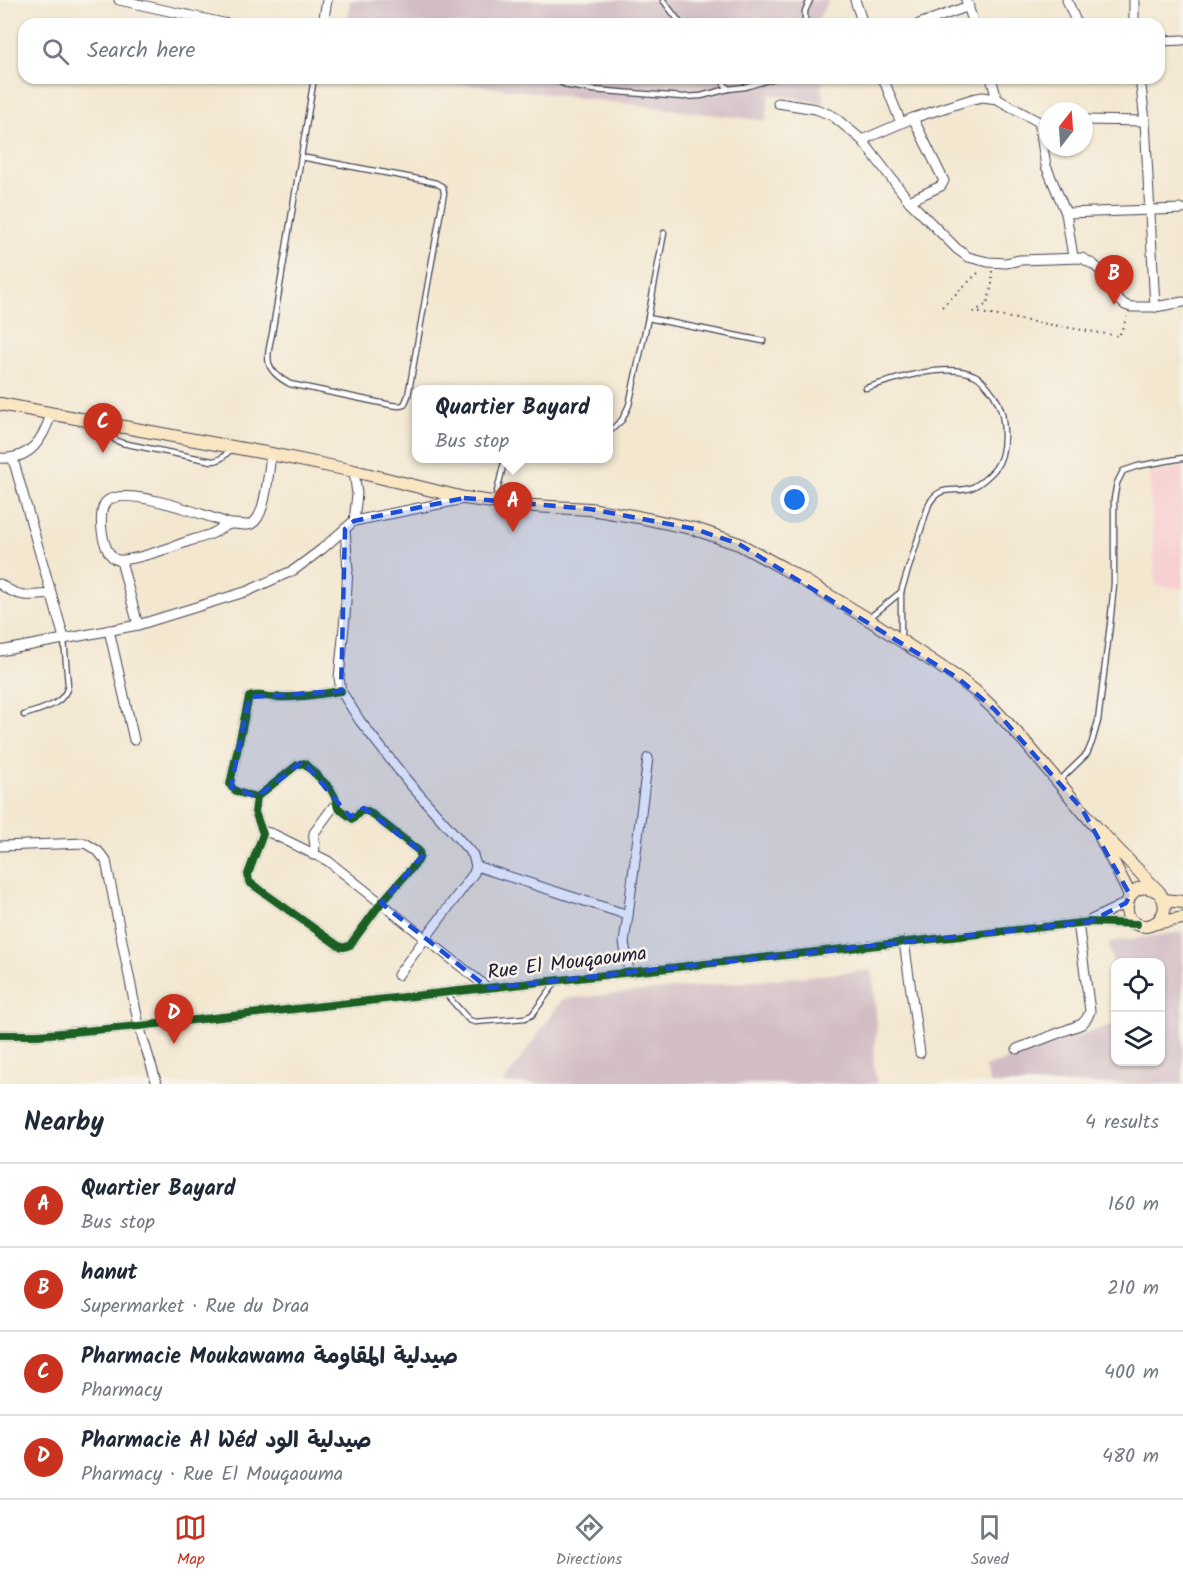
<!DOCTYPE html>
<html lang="en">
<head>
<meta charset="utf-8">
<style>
	:root { --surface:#fff; --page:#f6f6f7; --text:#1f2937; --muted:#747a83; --line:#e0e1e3; --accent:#c8321e }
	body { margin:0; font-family:Kalam,"Playpen Sans Arabic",sans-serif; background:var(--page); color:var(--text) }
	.controls { position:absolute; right:18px; bottom:18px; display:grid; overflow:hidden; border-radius:12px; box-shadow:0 2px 4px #0004 }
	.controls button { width:54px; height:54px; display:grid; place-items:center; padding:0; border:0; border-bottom:2px solid var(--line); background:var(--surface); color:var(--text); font:30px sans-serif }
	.compass { position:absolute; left:1039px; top:102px; width:54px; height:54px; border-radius:50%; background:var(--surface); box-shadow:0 2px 4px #0004; rotate:17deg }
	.you { position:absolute; left:795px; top:500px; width:21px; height:21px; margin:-15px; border:4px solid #fff; border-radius:50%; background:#1a73e8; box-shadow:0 0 0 9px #1a73e833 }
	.badge { display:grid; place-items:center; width:39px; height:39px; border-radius:50%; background:var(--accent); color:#fff; font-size:20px; font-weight:700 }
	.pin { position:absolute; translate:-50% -50px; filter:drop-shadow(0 2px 3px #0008) }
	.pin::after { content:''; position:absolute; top:32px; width:21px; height:18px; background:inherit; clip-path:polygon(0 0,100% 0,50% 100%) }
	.popup { position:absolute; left:412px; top:385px; width:201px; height:78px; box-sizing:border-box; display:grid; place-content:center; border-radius:12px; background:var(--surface); filter:drop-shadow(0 2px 4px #0005); font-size:20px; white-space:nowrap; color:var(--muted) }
	.popup b { font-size:22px; color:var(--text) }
	.popup::after { content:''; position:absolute; left:50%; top:100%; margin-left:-12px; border:12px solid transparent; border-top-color:var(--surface) }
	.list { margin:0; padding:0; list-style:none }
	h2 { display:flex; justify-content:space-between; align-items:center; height:78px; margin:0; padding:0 24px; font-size:26px }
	h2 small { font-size:20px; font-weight:400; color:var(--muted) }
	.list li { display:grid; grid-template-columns:39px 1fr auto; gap:18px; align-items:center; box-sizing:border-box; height:84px; padding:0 24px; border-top:2px solid var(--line) }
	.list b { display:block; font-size:22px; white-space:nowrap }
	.list p { margin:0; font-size:20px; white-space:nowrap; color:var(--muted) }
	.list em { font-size:20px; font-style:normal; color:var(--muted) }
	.icon { flex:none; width:33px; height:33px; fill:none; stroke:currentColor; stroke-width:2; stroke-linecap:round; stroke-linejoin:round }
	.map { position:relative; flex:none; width:1183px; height:1084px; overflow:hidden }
	.search { position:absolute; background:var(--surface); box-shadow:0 2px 4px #0004; left:18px; right:18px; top:18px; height:66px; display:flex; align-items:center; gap:15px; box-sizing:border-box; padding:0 21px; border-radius:18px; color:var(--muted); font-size:22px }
	.sheet { height:414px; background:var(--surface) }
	nav { display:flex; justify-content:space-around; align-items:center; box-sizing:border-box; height:84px; border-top:2px solid var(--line); background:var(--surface); font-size:16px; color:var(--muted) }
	nav a { display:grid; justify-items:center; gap:3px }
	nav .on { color:var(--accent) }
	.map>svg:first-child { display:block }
</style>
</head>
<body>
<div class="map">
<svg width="1183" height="1084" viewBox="0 0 1183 1084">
	<rect width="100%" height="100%" fill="#f7f3e8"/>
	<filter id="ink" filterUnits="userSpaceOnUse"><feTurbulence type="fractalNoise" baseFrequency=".0167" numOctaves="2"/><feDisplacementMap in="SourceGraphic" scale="12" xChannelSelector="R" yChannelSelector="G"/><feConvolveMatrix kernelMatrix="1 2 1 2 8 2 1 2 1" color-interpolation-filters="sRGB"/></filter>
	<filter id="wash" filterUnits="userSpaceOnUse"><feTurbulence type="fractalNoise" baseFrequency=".008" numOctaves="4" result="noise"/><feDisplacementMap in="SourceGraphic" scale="24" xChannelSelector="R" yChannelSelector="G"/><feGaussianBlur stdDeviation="1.35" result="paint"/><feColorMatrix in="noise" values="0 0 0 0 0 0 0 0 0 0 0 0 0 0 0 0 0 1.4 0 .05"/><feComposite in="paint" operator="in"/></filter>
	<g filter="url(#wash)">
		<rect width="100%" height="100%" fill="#f3e7d0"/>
		<path fill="#f7cfd0" d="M1183 467V589L1156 585 1149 471Z"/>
		<g fill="#d2bdc5">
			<path d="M350 0H829L815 24H347Z"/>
			<path d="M417 78H821L824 103 769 94 766 121Z"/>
			<path d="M1183 932V1084H990L985 1067 1115 1024 1116 1062H1160V963H1116L1115 981 1109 942Z"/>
			<path d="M872 970 877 1025 873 1060 877 1084H503L563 999Z"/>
		</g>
	</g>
	<g filter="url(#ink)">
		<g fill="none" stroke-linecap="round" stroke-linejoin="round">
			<g stroke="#414051" stroke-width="7">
				<g id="lane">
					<path d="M663 0 681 24"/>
					<path d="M805 24V11L810 0"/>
					<path d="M551 78 569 86 593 90 683 97 701 96 728 89 745 87 775 78"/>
					<path d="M720 78 728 89"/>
					<path d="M301 157 423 180 436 183 443 187 444 193 408 396 404 405 399 406 391 405 290 384C264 370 266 360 272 334L314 78"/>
					<path d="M648 318 763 341"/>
					<path d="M866 388C894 379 946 362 974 375 980 377 984 383 988 387 996 396 1002 409 1003 420 1005 436 1005 456 995 469 989 476 981 483 973 487 956 495 941 482 929 504L901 592V638"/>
					<path d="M110 427 115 440 122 443 212 461C221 461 226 454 232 448"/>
					<path d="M609 432 622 420 629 405 648 318 664 233"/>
					<path d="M495 500 505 458"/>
					<path d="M868 619 901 592"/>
					<path d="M24 715C41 709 65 705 68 685L64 640"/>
					<path d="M1059 781 1087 754 1092 742 1098 721 1110 625 1114 584V499L1117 483 1123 471 1138 466 1183 458"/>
					<path d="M445 993 469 1020 475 1022 525 1018 532 1015 556 982"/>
				</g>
			</g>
			<g stroke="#414051" stroke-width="11">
				<g id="street">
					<path d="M119 0 228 24"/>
					<path d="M855 0 863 24"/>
					<path d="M966 0 974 24"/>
					<path d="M1067 0 1077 24"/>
					<path d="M1134 0V24"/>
					<path d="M323 24 327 0"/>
					<path d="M919 24 969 6"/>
					<path d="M1159 41 1183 40"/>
					<path d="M883 78 901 123"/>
					<path d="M991 78 997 99"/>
					<path d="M1140 78 1145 121 1155 307"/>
					<path d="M778 103 816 109 833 116 862 140 909 201 957 249 968 257 988 262 1006 263 1020 260 1082 258 1094 265 1104 274 1115 296 1125 305 1131 307H1155L1183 302"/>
					<path d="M1084 120 1145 121"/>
					<path d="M1039 122 1046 166 1066 213 1073 257"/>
					<path d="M862 140 913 118 972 99 983 97 997 99 1039 122H1048"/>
					<path d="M909 201 941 186 944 181 913 118"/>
					<path d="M1066 213 1183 209"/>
					<path d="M0 458C30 460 43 440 51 414"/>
					<path d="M13 459 64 638"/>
					<path d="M354 521 357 494 354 471"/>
					<path d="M230 524C207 516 127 485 107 501 100 507 101 522 102 531 103 540 107 554 115 559 125 564 176 546 189 541 196 539 204 537 211 534 217 532 224 525 231 524 241 523 249 529 256 520 266 509 269 469 271 454"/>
					<path d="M345 529 348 570 345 617 339 678 341 691 360 721 409 783 473 855 476 866 474 873 398 975"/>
					<path d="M121 561 138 625"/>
					<path d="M0 584C18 598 30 596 51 594"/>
					<path d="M109 630 134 740"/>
					<path d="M0 651 138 625 248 591 294 570 322 549 354 521 464 499"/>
					<path d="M257 797 255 812 263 834 248 874 249 882 336 944C342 948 344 948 350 945L381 903 418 861 420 856 419 851 368 811H361L353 819 338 808 335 797 330 788 304 763 297 765 257 797C247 794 234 794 230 784L249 697C257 693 265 697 273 697 295 699 319 694 341 691"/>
					<path d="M263 834 266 832 273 834 328 861 488 988"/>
					<path d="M0 846 85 843 98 851 106 861 139 1026 157 1084"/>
					<path d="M313 855C318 845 312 841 314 833L336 803"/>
					<path d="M476 866 628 915"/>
					<path d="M1091 920 1126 903"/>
					<path d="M904 942 920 1053"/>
					<path d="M629 971 624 942 628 915 648 758"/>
					<path d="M0 1035H38L139 1026 1089 922 1137 924"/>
					<path d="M1017 1049 1082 1024 1087 1018 1090 1011 1078 923"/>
				</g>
			</g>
			<g stroke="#414051" stroke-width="14">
				<g id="secondary">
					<path d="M0 404 271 454 354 471 464 498 514 505 590 509 638 517 695 529 739 544 783 568 868 619 958 678 975 691 995 710 1025 742 1095 826 1159 892C1167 903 1167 913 1156 923"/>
					<path d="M1101 838 1130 895"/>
					<path d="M1158 892C1125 872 1114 927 1146 926 1148 926 1154 924 1155 923 1164 921 1174 920 1183 918"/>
					<path d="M1164 900 1183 902"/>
				</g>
			</g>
			<g stroke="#414051" stroke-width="2" stroke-dasharray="1.5 4.5" stroke-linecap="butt">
				<path d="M992 271V285L987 304 974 312 1119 336 1127 317"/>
				<path d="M942 307 980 271"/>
			</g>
			<use href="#lane" stroke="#fff" stroke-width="4.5"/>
			<use href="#street" stroke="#fff" stroke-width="9"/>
			<use href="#secondary" stroke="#fbe6c4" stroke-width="12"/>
			<g stroke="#f7f3e8" stroke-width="11">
				<g id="cycleway">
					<path d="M257 797 255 812 263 834 248 874 249 882 336 944C342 948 344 948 350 945L381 903 418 861 420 856 419 851 368 811H361L353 819 338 808 335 797 330 788 304 763 297 765 257 797C247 794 234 794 230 784L249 697C257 693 265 697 273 697 295 699 319 694 341 691"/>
					<path d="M0 1035H38L139 1026 1089 922 1137 924"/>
				</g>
			</g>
			<use href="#cycleway" stroke="#1b5e20" stroke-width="8"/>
		</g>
	</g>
	<path fill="#1d4ed8" fill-opacity="0.2" stroke="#1d4ed8" stroke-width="4.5" stroke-dasharray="12 8" stroke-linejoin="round" d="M464 498 590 509 695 529 739 544 958 678 995 710 1082 809 1130 895 1126 903 1089 922 488 988 381 903 424 854 364 808 350 817 303 761 257 797 231 787 249 697 341 691 345 529 354 521Z"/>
	<g text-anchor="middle" stroke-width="5" stroke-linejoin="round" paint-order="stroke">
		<g font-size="20" fill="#22223b" stroke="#f7f3e8">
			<text transform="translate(567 962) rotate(-7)" y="7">Rue El Mouqaouma</text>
		</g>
	</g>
</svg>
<div class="controls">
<button><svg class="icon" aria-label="locate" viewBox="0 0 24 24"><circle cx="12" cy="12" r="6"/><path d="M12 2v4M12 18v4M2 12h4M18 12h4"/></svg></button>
<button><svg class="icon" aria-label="layers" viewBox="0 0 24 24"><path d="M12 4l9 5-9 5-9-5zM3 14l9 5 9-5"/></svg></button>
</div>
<svg class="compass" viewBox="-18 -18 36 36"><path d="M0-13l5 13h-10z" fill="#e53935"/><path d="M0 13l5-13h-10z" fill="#747a83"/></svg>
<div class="you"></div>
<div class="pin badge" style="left:513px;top:532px">A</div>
<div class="popup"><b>Quartier Bayard</b>Bus stop</div>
<div class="pin badge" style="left:1114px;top:305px">B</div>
<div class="pin badge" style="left:103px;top:453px">C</div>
<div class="pin badge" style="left:174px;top:1044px">D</div>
<div class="search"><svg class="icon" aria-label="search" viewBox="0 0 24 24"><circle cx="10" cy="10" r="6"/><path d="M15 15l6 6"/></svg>Search here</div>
</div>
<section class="sheet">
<h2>Nearby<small>4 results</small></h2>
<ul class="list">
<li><span class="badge">A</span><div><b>Quartier Bayard</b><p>Bus stop</p></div><em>160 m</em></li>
<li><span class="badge">B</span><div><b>hanut</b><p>Supermarket · Rue du Draa</p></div><em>210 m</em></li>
<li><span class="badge">C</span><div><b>Pharmacie Moukawama صيدلية المقاومة</b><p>Pharmacy</p></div><em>400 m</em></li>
<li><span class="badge">D</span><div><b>Pharmacie Al Wéd صيدلية الود</b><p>Pharmacy · Rue El Mouqaouma</p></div><em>480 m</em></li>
</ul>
</section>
<nav>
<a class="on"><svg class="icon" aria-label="map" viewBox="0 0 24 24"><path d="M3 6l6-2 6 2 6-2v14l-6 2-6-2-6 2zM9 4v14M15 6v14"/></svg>Map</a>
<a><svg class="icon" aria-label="directions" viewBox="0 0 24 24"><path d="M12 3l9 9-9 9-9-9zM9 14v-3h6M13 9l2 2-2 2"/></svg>Directions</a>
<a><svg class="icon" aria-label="saved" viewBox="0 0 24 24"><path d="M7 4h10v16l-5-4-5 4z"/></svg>Saved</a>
</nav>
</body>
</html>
